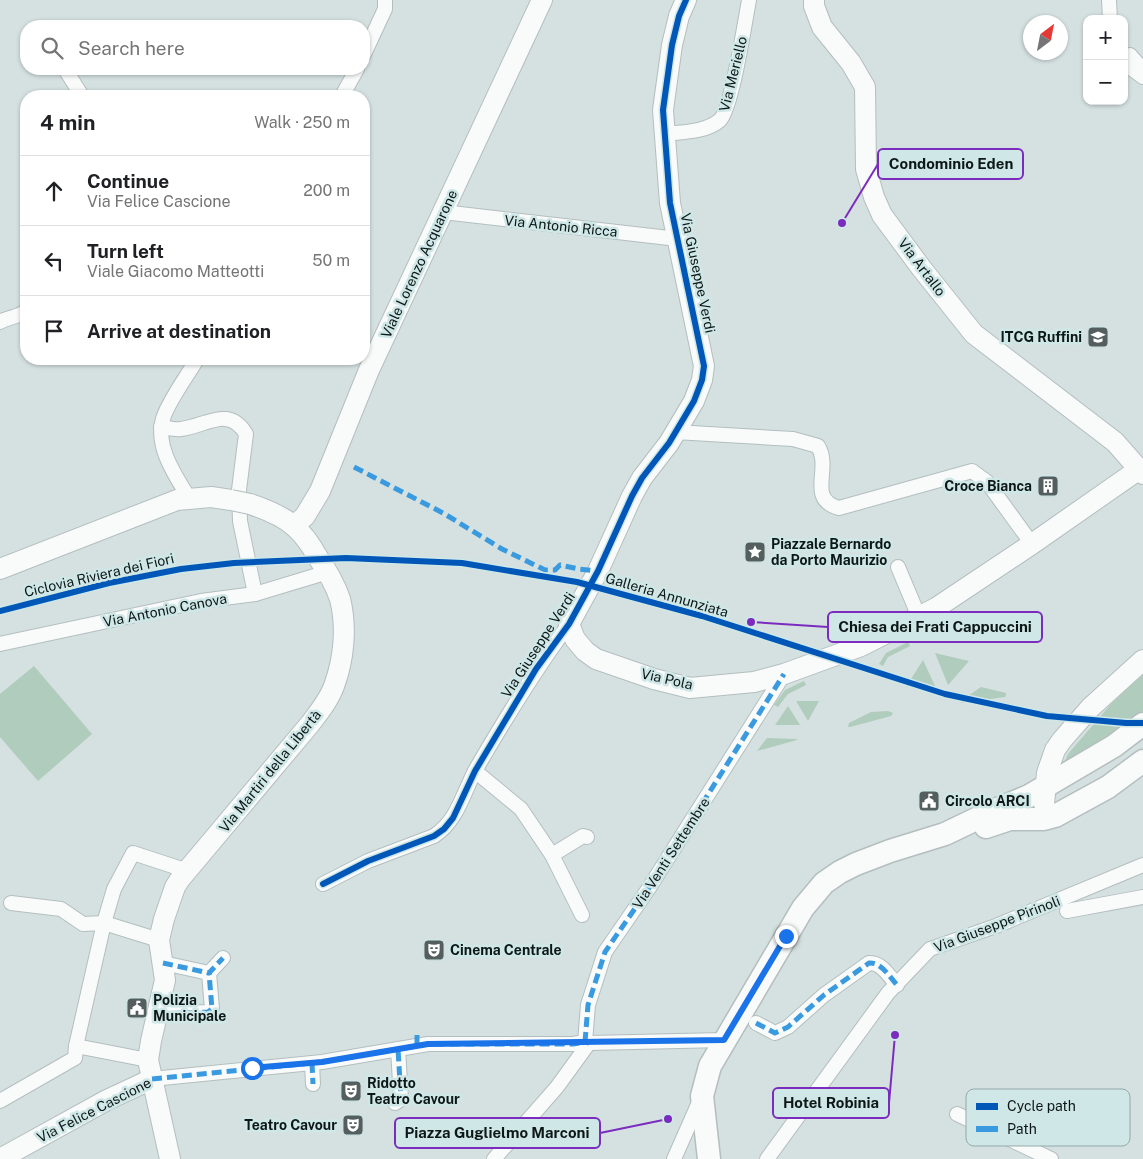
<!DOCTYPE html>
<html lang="en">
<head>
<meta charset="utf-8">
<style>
	:root { --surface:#fff; --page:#f6f6f6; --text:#202124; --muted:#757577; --line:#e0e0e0 }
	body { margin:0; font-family:"Public Sans",sans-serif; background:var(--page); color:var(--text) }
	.controls { position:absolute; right:15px; top:15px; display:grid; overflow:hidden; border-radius:10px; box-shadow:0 1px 4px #0004 }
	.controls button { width:45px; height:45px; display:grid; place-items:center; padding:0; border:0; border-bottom:1px solid var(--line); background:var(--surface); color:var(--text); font:25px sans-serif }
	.compass { position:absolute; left:1023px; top:15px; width:45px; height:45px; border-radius:50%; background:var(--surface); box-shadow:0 1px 4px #0004; rotate:32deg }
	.stop { position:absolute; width:15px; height:15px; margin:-11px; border:4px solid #1a73e8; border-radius:50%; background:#fff }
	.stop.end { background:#1a73e8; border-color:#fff; box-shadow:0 1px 5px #0008 }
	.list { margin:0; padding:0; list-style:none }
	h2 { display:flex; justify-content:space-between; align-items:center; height:65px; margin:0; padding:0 20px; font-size:21px }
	h2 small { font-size:16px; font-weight:400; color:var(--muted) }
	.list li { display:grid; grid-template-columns:32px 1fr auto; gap:15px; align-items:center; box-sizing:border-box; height:70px; padding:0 20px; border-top:1px solid var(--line) }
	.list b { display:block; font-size:19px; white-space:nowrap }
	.list p { margin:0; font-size:16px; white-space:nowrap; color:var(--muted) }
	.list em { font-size:16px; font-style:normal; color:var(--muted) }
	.icon { flex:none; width:28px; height:28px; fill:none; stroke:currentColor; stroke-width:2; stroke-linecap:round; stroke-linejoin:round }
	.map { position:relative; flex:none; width:1143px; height:1159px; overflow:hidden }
	.search { position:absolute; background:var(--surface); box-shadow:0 1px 4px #0004; left:20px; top:20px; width:350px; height:55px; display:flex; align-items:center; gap:12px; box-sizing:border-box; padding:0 18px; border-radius:20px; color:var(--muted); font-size:19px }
	.panel { position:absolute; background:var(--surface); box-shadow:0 1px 4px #0004; left:20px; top:90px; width:350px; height:275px; border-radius:20px }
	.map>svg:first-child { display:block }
</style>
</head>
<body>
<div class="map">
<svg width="1143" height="1159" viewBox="0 0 1143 1159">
	<rect width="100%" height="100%" fill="#d5e1e1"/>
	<g fill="#b0ccbc">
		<path d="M908 642 910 646 888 657 883 666 879 664 886 653Z"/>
		<path d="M935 653 969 661 948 685Z"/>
		<path d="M923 660 936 688 906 687Z"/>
		<path d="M34 666 92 734 38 781 0 737V694Z"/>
		<path d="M1143 674V711L1117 730 1065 761 1068 754 1111 704Z"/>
		<path d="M804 681 806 685 788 694 778 707 774 705 785 690Z"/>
		<path d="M981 687 1006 693V695L1005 697 961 703 962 700Z"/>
		<path d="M796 701H819L808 721Z"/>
		<path d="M788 706 800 725H775Z"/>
		<path d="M888 711 893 713 891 716 850 727H848L849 723 871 712Z"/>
		<path d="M767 738 797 739V740L757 751Z"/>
	</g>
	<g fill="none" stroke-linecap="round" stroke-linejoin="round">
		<g stroke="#b4bebe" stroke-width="16">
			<g id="street">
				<path d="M1109 0 1110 19"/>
				<path d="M364 54 385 9V0"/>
				<path d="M1130 55 1143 70"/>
				<path d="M1124 63 1143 77"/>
				<path d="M65 69 82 96"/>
				<path d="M342 96 357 69"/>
				<path d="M665 134C682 132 707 132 720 120 732 108 745 21 749 0"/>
				<path d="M443 212 678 239"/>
				<path d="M0 322C10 316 17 318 26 311"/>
				<path d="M161 427C168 428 175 430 181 429 206 426 229 405 246 434L239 490 240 521 255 594"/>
				<path d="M675 432 793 439 818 446C832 469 806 499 839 508L972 471 987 482 1032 544"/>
				<path d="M189 498C175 475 155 447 163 419 167 403 188 375 197 359"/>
				<path d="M898 567 919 617"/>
				<path d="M0 644 201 601 255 594 328 572"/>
				<path d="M475 771 521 809 552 855 582 915"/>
				<path d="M552 855 583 836 587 837"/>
				<path d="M323 884 368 861 434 836C458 820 463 793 476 769 505 719 535 670 569 624"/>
				<path d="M11 903 61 909 83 924 104 923 159 940"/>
				<path d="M1067 911 1143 897"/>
				<path d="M163 963 209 973 223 958"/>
				<path d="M157 1014 208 1012 212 1009 209 973"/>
				<path d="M756 1023 775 1033 788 1027 824 995 869 963C881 962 889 976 897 985"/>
				<path d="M585 1042 588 1005 605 952 649 888 784 674"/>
				<path d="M76 1046 104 923 114 889 133 853 188 871"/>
				<path d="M312 1063 313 1084"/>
				<path d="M152 1079 322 1062 428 1044H573L585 1042 589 1043 724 1040"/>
				<path d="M0 1101 75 1058 76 1046 148 1060"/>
				<path d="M395 1103 401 1099 398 1049"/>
				<path d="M957 1114 1051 1159"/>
				<path d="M494 1159 557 1087 589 1043"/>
				<path d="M674 1159 700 1100"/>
				<path d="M767 1159 888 993 930 949 996 926 1143 865"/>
			</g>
		</g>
		<g stroke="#b4bebe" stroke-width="22">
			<g id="secondary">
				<path d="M686 0 679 16 672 45 663 110 670 203 704 366 702 380 694 401 669 443 642 478 632 496 598 571 569 624 575 639 585 651 596 659 654 679 690 688 754 682 784 674 861 646 936 608 1032 544 1138 470"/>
				<path d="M814 0V6L822 27 851 63 865 87 866 169 874 197 882 215 922 269 974 334 1115 442 1143 474"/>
				<path d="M294 526 305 516 320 491 369 370 542 0"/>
				<path d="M0 569 177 500 211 497 231 500"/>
				<path d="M1044 804 1047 773 1055 750 1062 740 1090 708 1143 660"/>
				<path d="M0 1159 107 1100 152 1079"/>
				<path d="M170 1159 148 1060 151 1041 165 980 159 940 164 919 175 887 180 879 310 724C319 712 329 700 334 686 344 659 347 627 340 599 335 584 326 569 317 556 311 545 303 534 294 526 281 515 265 509 250 504"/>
			</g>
		</g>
		<g stroke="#b4bebe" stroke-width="25">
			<g id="primary">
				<path d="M986 827 1010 819H1044L1055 816 1108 787 1143 761"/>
				<path d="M709 1159 702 1096 710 1066 803 908 824 883 840 872 856 864 890 851 945 834 995 810 1029 796 1114 746 1143 724"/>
			</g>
		</g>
		<use href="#street" stroke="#f9fafa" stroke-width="14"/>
		<use href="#secondary" stroke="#f9fafa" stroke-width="20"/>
		<use href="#primary" stroke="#f9fafa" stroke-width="22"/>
		<g stroke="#b4bebe" stroke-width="22" stroke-linecap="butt">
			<path id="secondary-bridge" d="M231 500 250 504"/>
		</g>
		<use href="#secondary-bridge" stroke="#f9fafa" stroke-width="20"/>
		<g stroke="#3a9adf" stroke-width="5" stroke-dasharray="10 5" stroke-linecap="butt">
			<path d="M354 467 443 513 502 549 545 570H555L560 565 579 569 598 571"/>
			<path d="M163 963 209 973 223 958"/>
			<path d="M157 1014 208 1012 212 1009 209 973"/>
			<path d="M756 1023 775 1033 788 1027 824 995 869 963C881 962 889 976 897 985"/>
			<path d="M417 1035V1046"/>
			<path d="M585 1042 588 1005 605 952 649 888 784 674"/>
			<path d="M312 1063 313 1084"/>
			<path d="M152 1079 322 1062 428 1044H573L585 1042 589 1043"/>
			<path d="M395 1103 401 1099 398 1049"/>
		</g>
		<g stroke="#cfe7e7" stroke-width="9">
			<g id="cycleway">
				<path d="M0 611 109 583 181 569 234 563 346 558 462 563 577 582 702 616 945 694 1047 716 1126 723H1143"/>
				<path d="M323 884 368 861 434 836 444 829 453 818 475 771 536 669 569 624 598 571 632 496 642 478 669 443 694 401 702 380 704 366 670 203 663 110 672 45 679 16 686 0"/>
			</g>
		</g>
		<use href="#cycleway" stroke="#0057b8" stroke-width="6"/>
	</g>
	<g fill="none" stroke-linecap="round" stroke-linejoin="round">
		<path stroke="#1a73e8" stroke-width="6" d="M252 1068 322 1062 428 1044 724 1040 786 936"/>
	</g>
	<defs>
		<g id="university-square" transform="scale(1.125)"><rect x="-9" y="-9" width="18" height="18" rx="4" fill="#545e5e" stroke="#cfe7e7"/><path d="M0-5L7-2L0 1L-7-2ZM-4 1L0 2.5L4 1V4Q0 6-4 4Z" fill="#fff"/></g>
		<g id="building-square" transform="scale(1.125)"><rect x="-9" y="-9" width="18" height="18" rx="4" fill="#545e5e" stroke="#cfe7e7"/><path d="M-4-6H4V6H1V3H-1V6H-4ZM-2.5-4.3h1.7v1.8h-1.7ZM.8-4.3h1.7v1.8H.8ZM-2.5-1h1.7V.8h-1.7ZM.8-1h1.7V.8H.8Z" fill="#fff"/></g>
		<g id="sight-square" transform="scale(1.125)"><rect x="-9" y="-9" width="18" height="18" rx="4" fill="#545e5e" stroke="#cfe7e7"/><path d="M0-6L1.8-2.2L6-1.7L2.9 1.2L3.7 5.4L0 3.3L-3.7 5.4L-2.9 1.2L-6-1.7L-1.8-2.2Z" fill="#fff"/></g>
		<g id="civic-square" transform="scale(1.125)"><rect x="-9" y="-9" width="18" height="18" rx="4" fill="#545e5e" stroke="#cfe7e7"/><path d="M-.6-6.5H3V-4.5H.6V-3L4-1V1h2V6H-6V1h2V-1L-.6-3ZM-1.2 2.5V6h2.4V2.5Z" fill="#fff"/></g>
		<g id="theatre-square" transform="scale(1.125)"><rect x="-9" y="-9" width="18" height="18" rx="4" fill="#545e5e" stroke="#cfe7e7"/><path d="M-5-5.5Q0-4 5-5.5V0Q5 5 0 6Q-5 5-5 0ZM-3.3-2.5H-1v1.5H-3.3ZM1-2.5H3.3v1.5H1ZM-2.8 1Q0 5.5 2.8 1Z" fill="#fff"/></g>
	</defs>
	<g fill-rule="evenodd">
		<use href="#university-square" x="1098" y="337"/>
		<use href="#building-square" x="1048" y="486"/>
		<use href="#sight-square" x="755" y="552"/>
		<use href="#civic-square" x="929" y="801"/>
		<use href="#theatre-square" x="434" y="950"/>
		<use href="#civic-square" x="137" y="1008"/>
		<use href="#theatre-square" x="351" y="1091"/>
		<use href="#theatre-square" x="353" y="1125"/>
	</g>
	<g text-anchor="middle" stroke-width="5" stroke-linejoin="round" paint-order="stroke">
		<g font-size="14" fill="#0e1717" stroke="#cfe7e7">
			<text transform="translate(733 74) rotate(-76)" y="5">Via Meriello</text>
			<text transform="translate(561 226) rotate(6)" y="5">Via Antonio Ricca</text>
			<text transform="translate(419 264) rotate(-65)" y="5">Viale Lorenzo Acquarone</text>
			<text transform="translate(922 267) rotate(53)" y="5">Via Artallo</text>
			<text transform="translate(698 273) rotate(78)" y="5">Via Giuseppe Verdi</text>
			<text transform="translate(99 575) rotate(-13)" y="5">Ciclovia Riviera dei Fiori</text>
			<text transform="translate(667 595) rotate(16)" y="5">Galleria Annunziata</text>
			<text transform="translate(165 610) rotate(-11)" y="5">Via Antonio Canova</text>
			<text transform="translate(538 645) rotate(-57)" y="5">Via Giuseppe Verdi</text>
			<text transform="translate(667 679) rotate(13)" y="5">Via Pola</text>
			<text transform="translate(270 771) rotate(-51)" y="5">Via Martiri della Libertà</text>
			<text transform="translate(671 853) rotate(-57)" y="5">Via Venti Settembre</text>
			<text transform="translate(997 924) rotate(-21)" y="5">Via Giuseppe Pirinoli</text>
			<text transform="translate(94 1110) rotate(-27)" y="5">Via Felice Cascione</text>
		</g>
		<g font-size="14" font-weight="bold" fill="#0e1717" stroke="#cfe7e7" text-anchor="start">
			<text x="1082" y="342" text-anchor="end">ITCG Ruffini</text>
			<text x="1032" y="491" text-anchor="end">Croce Bianca</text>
			<text x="771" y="549">Piazzale Bernardo<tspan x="771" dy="16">da Porto Maurizio</tspan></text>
			<text x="945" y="806">Circolo ARCI</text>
			<text x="450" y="955">Cinema Centrale</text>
			<text x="153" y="1005">Polizia<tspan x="153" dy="16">Municipale</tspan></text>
			<text x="367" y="1088">Ridotto<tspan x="367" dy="16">Teatro Cavour</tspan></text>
			<text x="337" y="1130" text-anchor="end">Teatro Cavour</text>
		</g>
	</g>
	<rect x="966" y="1089" width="164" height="57" rx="8" fill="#cfe7e7" stroke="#95a9a9" stroke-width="1"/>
	<rect x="976" y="1103" width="22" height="7" fill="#0057b8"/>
	<rect x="976" y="1126" width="22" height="6" fill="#3a9adf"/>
	<g font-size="14" fill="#0e1717">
		<text x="1007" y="1111">Cycle path</text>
		<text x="1007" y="1134">Path</text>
	</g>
	<path fill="none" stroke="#7b2cbf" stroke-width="2" d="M842 223L878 164M751 622L828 627M895 1035L889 1103M668 1119L600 1133"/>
	<g fill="#7b2cbf" stroke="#cfe7e7" stroke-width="2">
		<circle cx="842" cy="223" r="5"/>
		<circle cx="751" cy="622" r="5"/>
		<circle cx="895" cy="1035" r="5"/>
		<circle cx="668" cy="1119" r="5"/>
	</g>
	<g fill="#cfe7e7" stroke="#7b2cbf" stroke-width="2">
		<rect x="878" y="149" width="145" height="30" rx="5"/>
		<rect x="828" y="612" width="214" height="30" rx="5"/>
		<rect x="773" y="1088" width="116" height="30" rx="5"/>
		<rect x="395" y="1118" width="205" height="30" rx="5"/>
	</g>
	<g font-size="15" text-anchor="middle" font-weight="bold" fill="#0e1717">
		<text x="951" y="169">Condominio Eden</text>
		<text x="935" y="632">Chiesa dei Frati Cappuccini</text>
		<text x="831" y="1108">Hotel Robinia</text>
		<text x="497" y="1138">Piazza Guglielmo Marconi</text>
	</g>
</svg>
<div class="controls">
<button>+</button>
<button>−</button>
</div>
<svg class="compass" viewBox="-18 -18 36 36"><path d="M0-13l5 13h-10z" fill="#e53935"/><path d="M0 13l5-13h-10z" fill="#757577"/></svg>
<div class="stop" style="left:252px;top:1068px"></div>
<div class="stop end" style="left:786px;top:936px"></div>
<div class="search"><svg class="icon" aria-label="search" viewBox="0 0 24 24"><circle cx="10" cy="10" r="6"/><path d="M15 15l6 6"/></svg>Search here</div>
<section class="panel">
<h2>4 min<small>Walk · 250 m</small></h2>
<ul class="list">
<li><svg class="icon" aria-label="ahead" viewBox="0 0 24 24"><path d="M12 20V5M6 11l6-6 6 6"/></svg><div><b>Continue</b><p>Via Felice Cascione</p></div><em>200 m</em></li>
<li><svg class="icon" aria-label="left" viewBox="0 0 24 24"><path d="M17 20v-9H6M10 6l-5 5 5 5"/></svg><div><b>Turn left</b><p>Viale Giacomo Matteotti</p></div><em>50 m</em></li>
<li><svg class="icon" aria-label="arrive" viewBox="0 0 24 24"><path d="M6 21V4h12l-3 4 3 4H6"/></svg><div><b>Arrive at destination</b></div></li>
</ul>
</section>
</div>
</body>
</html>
